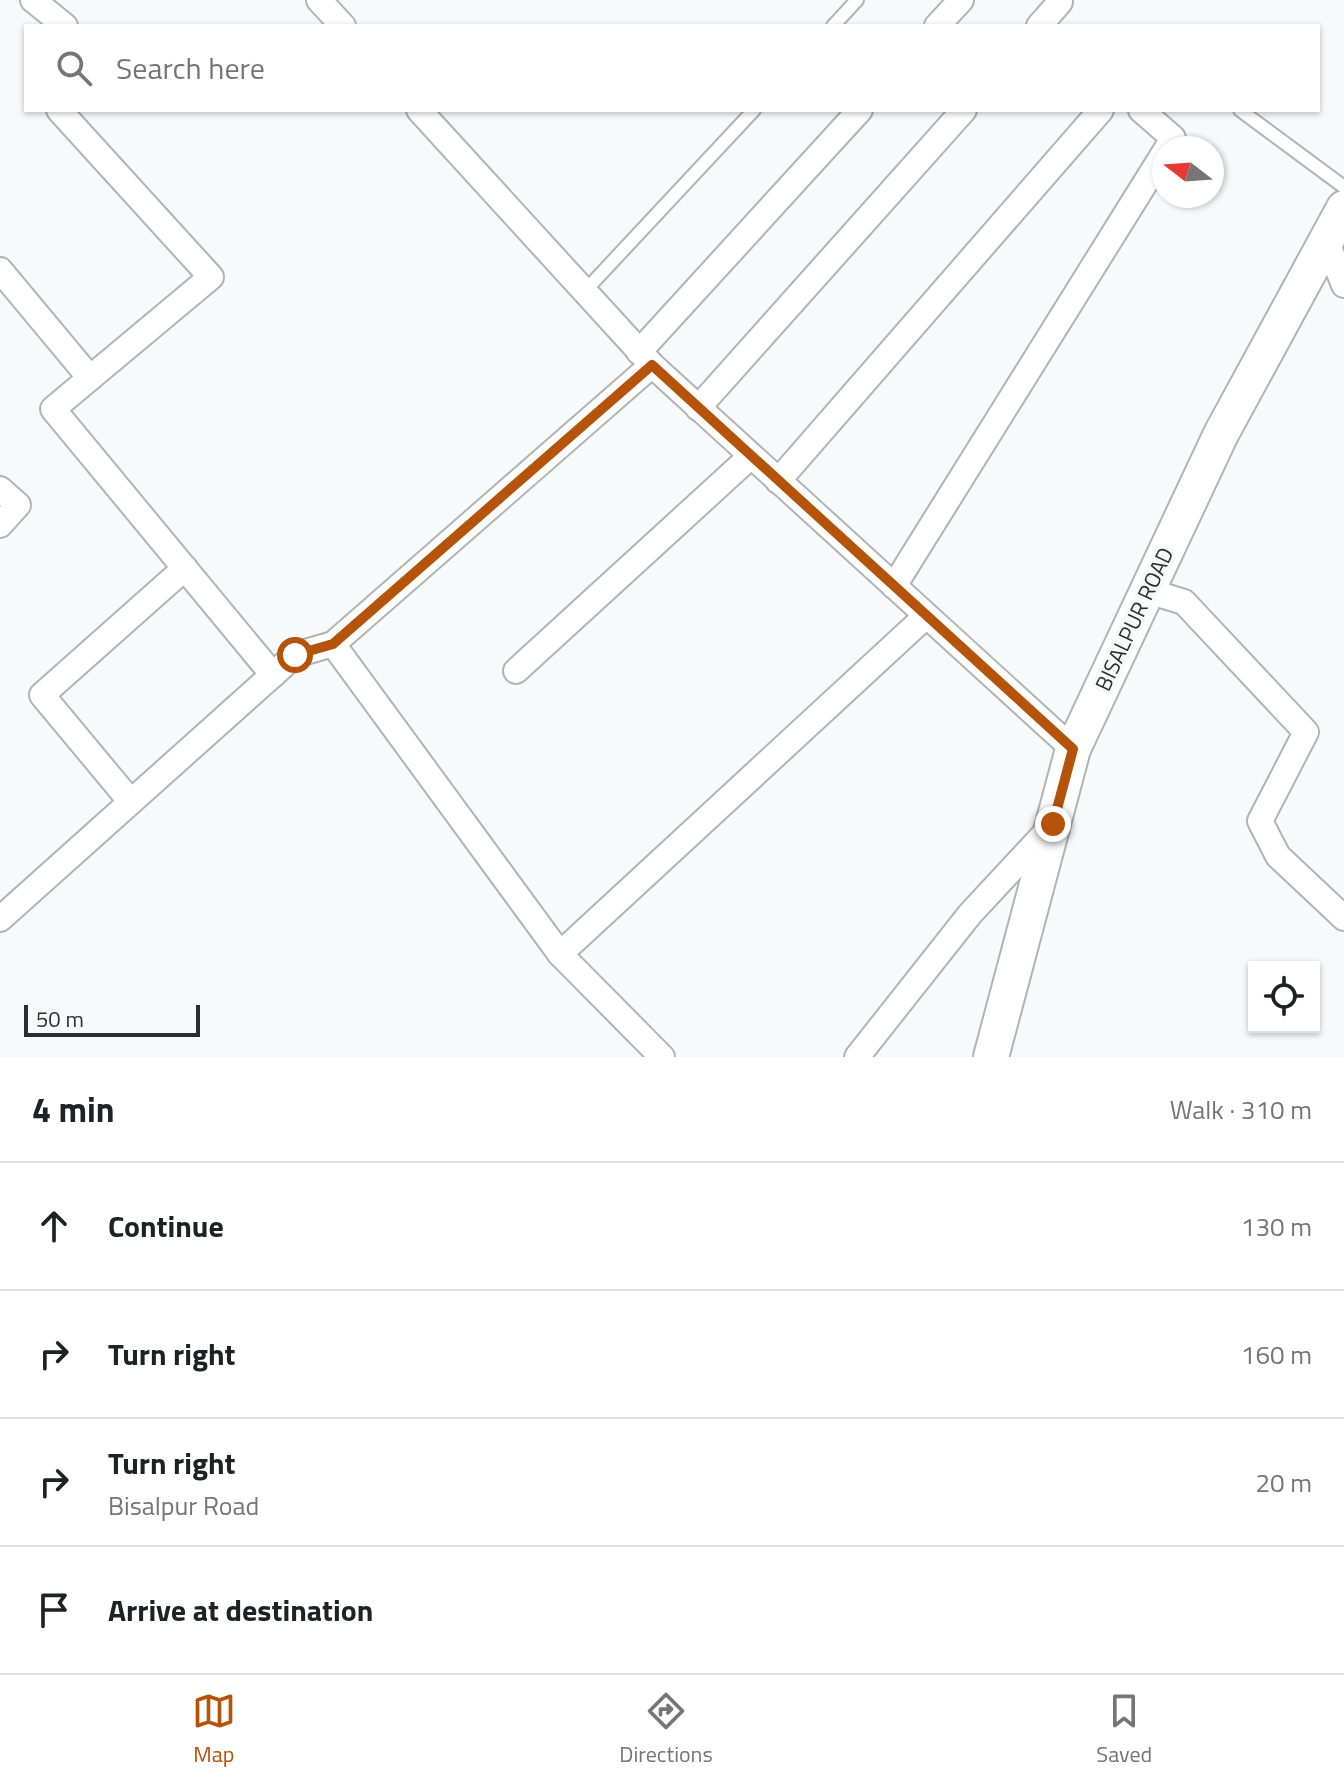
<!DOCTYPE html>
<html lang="en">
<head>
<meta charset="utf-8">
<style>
	:root { --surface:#fff; --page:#f2f2f2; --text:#202124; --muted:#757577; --line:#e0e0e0; --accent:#b45309 }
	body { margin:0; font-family:"Titillium Web",sans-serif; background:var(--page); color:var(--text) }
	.controls { position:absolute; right:24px; bottom:24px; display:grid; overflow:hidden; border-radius:0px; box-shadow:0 2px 6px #0004 }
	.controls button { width:72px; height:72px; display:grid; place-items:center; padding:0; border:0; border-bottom:2px solid var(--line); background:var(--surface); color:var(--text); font:40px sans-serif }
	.compass { position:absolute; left:1152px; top:136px; width:72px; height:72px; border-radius:50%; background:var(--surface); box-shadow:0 2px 6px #0004; rotate:287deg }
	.scale { position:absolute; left:24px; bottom:20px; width:176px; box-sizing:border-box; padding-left:8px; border:4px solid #2e2e2f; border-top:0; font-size:22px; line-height:28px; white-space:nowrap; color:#2e2e2f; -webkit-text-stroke:6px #f8f9fa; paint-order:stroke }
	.stop { position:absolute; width:24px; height:24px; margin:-18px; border:6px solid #b45309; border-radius:50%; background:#fff }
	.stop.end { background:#b45309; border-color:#fff; box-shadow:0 2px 8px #0008 }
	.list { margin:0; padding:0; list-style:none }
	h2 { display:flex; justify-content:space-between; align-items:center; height:104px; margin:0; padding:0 32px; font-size:34px }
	h2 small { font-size:26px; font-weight:400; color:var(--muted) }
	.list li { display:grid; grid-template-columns:52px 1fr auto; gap:24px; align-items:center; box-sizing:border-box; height:128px; padding:0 32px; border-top:2px solid var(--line) }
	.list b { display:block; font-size:30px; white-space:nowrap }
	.list p { margin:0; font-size:26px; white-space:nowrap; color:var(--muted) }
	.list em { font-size:26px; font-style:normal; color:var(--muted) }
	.icon { flex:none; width:44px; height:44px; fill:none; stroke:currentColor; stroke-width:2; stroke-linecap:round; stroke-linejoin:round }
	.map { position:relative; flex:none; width:1344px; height:1057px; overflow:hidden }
	.search { position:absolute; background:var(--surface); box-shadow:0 2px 6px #0004; left:24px; right:24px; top:24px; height:88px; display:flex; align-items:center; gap:20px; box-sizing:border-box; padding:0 28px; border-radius:0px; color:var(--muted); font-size:30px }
	.sheet { height:616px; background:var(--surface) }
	nav { display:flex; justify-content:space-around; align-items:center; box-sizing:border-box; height:112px; border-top:2px solid var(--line); background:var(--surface); font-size:22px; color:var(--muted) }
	nav a { display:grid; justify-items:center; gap:4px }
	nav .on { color:var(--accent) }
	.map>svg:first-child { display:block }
</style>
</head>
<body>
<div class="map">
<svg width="1344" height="1057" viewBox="0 0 1344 1057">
	<rect width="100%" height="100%" fill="#f8f9fa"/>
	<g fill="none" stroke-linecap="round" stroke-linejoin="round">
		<g stroke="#b2b3b4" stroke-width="16">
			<g id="service">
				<path d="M833 26 857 0"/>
				<path d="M1240 110 1344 187"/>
				<path d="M584 292 754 110"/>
			</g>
		</g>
		<g stroke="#b2b3b4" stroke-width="28">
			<g id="minor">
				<path d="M33 0 65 26"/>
				<path d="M319 0 343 26"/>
				<path d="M937 26 961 0"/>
				<path d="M1039 26 1060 2"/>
				<path d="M59 110 211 277 53 409 273 675"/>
				<path d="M419 110 652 365 1073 749"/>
				<path d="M1141 110 1173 138 1167 148"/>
				<path d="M1326 240 1344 285"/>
				<path d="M0 270 90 378"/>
				<path d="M639 352 860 110"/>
				<path d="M698 408 964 110"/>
				<path d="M778 481 1101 110"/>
				<path d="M0 489 18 505 0 525"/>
				<path d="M894 586 1164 153"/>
				<path d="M1148 591 1184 602 1306 732 1260 821 1278 856 1344 918"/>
				<path d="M333 644 560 954 926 616"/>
				<path d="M516 671 751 456"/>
				<path d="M131 802 42 695 185 568"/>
				<path d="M0 919 295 655 333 644 652 365"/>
				<path d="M560 954 662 1057"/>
				<path d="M857 1057 970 914 1049 829"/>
			</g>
		</g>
		<g stroke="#b2b3b4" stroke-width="38">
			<path id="secondary" d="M991 1057 1073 749 1221 434 1344 208"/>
		</g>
		<use href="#service" stroke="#fff" stroke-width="12"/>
		<use href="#minor" stroke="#fff" stroke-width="24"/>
		<use href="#secondary" stroke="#fff" stroke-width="34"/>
	</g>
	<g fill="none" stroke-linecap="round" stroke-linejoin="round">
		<path stroke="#b45309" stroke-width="10" d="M295 655 333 644 652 365 1073 749 1053 824"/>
	</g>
	<g text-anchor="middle" stroke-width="8" stroke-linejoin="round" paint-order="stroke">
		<g font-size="22" fill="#2e2e2f" stroke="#f8f9fa">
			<text transform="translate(1134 619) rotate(-65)" y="8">BISALPUR ROAD</text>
		</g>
	</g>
</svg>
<div class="controls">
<button><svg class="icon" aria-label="locate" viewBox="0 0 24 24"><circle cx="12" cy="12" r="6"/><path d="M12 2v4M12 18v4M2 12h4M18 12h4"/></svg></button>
</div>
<svg class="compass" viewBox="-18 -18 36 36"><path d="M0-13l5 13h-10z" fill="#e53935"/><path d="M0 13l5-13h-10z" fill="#757577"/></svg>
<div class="scale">50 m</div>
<div class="stop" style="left:295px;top:655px"></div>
<div class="stop end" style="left:1053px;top:824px"></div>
<div class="search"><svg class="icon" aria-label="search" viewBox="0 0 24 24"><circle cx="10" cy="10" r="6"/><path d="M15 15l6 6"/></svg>Search here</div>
</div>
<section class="sheet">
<h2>4 min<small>Walk · 310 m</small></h2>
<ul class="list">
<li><svg class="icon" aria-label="ahead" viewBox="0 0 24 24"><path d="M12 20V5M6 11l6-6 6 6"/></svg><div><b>Continue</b></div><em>130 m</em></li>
<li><svg class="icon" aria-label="right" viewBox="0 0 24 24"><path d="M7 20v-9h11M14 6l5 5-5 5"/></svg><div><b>Turn right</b></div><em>160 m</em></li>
<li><svg class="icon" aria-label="right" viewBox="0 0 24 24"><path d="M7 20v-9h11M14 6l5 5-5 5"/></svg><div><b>Turn right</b><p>Bisalpur Road</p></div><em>20 m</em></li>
<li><svg class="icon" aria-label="arrive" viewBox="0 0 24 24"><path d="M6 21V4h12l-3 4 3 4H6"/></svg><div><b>Arrive at destination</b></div></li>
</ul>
</section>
<nav>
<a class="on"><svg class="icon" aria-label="map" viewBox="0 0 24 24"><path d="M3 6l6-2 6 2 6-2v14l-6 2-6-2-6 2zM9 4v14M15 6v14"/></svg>Map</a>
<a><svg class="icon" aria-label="directions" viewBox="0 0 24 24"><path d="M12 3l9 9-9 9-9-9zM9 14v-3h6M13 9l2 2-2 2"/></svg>Directions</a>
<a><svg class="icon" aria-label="saved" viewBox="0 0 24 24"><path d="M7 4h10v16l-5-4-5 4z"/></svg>Saved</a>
</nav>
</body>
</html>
